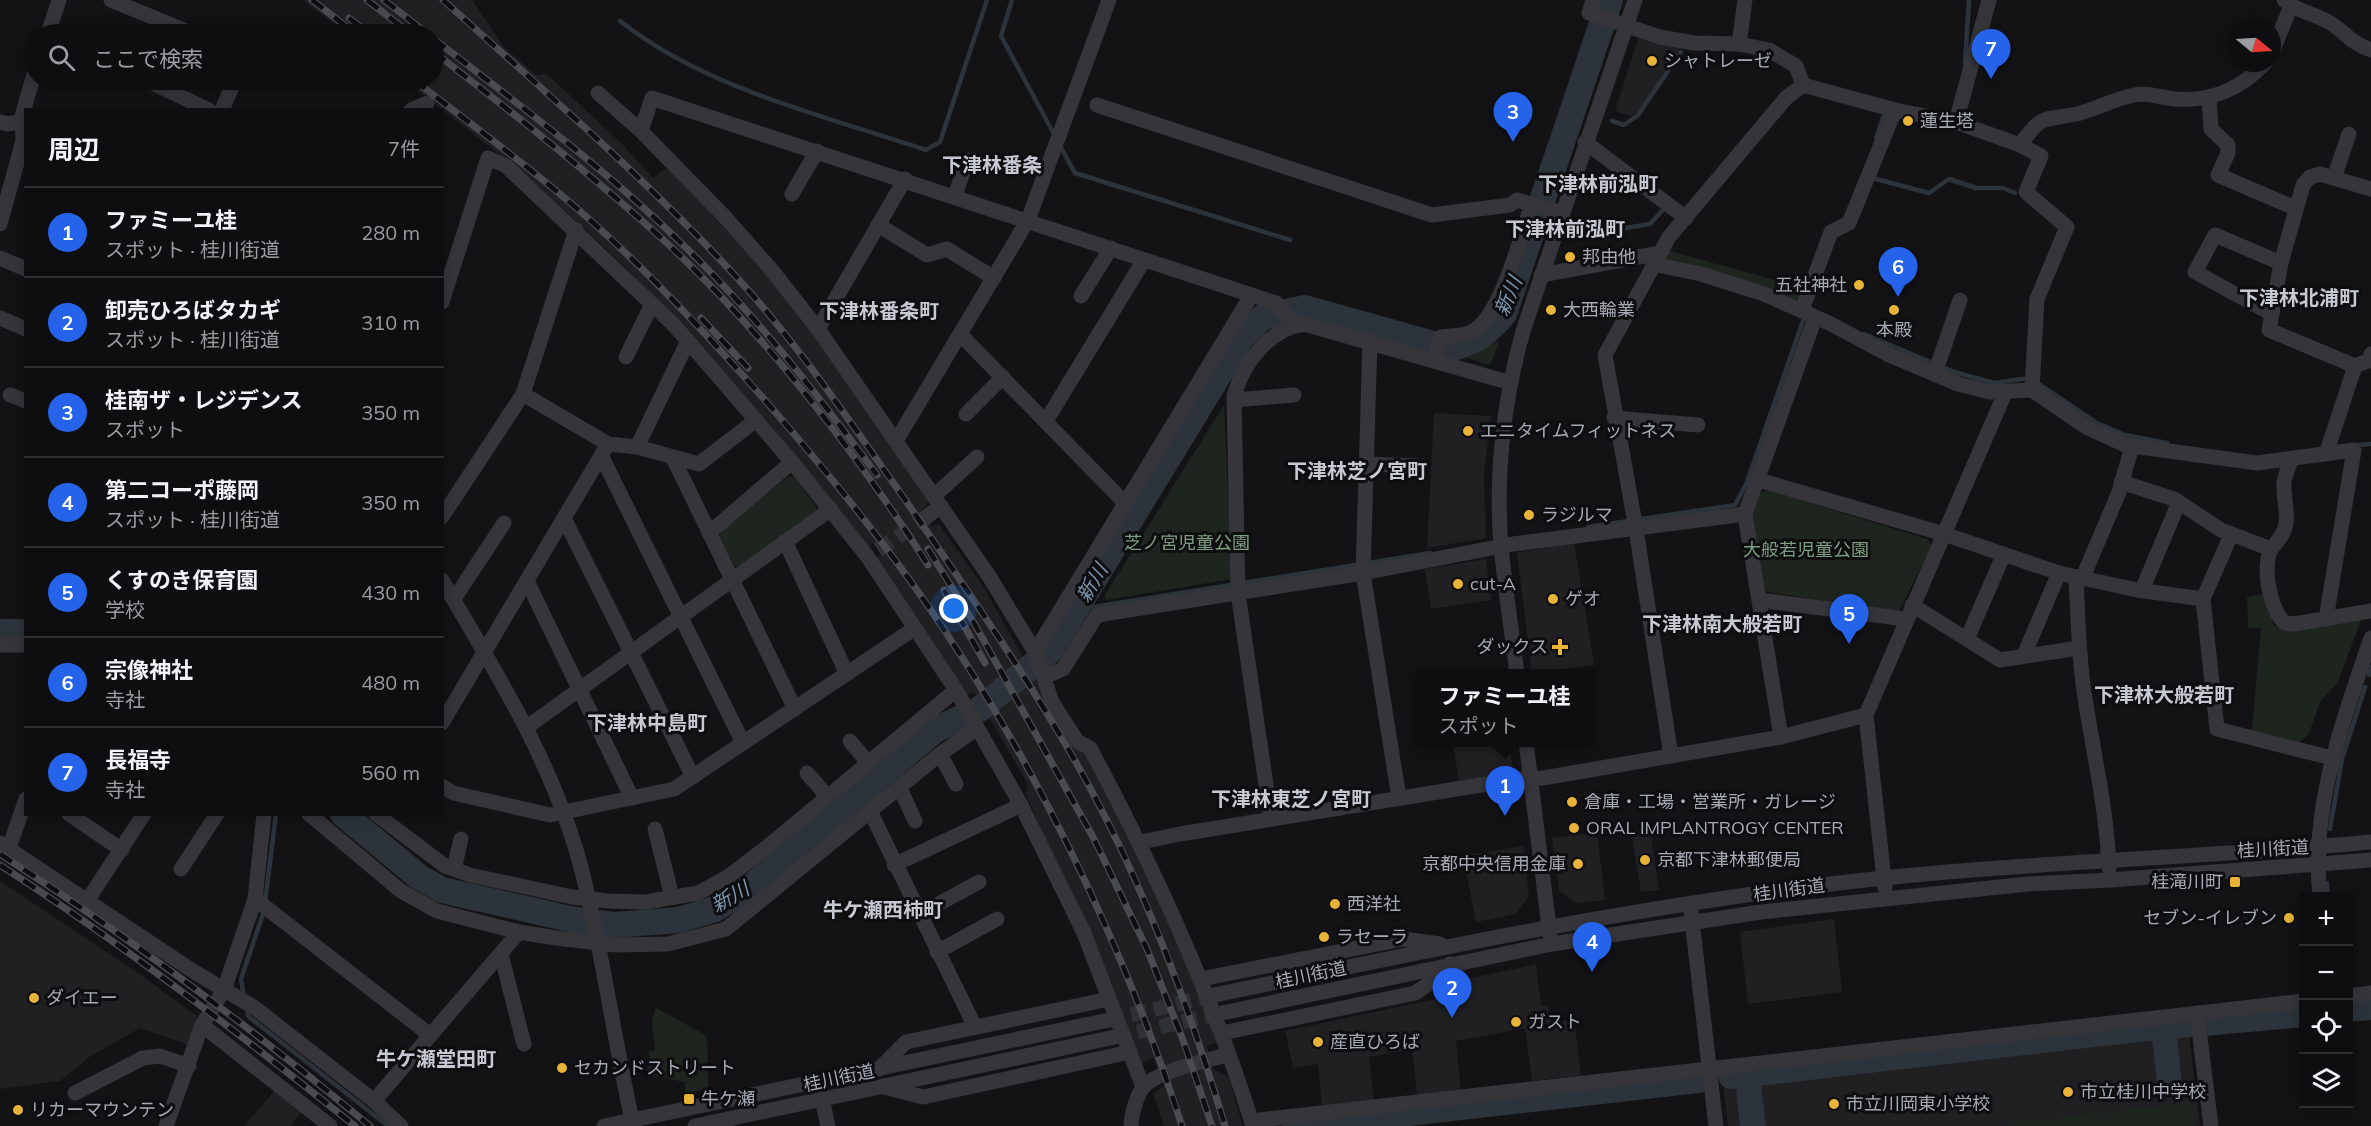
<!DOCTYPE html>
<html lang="ja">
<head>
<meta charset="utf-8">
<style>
	:root { --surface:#0e0e10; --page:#171719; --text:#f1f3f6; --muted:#9b9c9f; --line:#2e2e30; --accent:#2563eb }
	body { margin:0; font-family:Mulish,"Noto Sans JP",sans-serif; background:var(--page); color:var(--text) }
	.controls { position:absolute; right:18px; bottom:18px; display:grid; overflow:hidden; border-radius:0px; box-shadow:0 3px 15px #0003 }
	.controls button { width:54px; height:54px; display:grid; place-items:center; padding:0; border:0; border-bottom:2px solid var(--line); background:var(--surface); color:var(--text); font:30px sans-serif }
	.compass { position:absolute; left:2227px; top:18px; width:54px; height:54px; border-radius:50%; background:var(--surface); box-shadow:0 3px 15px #0003; rotate:108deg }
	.you { position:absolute; left:954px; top:609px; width:21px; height:21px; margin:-15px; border:4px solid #fff; border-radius:50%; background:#1a73e8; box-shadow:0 0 0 9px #1a73e833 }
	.badge { display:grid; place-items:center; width:39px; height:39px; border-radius:50%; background:var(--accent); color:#fff; font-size:20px; font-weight:700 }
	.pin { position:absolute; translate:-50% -50px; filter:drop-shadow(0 2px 3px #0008) }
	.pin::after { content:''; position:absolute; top:32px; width:21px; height:18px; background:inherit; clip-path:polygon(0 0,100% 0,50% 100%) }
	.popup { position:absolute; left:1416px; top:669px; width:177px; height:78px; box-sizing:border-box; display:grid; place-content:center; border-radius:0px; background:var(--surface); filter:drop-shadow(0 2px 4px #0005); font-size:20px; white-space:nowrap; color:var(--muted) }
	.popup b { font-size:22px; color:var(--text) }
	.popup::after { content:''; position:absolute; left:50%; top:100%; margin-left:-12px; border:12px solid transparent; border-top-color:var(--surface) }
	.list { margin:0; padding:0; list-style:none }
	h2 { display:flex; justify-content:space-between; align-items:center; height:78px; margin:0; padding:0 24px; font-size:26px }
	h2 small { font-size:20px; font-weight:400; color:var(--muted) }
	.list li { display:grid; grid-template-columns:39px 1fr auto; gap:18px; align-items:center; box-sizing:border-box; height:90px; padding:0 24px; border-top:2px solid var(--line) }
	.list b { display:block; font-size:22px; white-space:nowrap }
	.list p { margin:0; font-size:20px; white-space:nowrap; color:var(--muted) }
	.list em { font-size:20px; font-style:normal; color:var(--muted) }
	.icon { flex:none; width:33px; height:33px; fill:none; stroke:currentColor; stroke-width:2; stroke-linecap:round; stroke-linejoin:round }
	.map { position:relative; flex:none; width:2371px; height:1126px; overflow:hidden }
	.search { position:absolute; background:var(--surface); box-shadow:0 3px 15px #0003; left:24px; top:24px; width:420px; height:66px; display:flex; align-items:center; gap:15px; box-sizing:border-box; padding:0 21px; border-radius:33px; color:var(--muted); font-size:22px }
	.panel { position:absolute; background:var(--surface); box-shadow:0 3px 15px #0003; left:24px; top:108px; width:420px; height:708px; border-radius:0px }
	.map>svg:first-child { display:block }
</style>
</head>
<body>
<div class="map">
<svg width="2371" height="1126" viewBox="0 0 2371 1126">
	<rect width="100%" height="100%" fill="#131315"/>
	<g fill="#201f22">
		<path d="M303 0H472L503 46 537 76 546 73 622 144 653 178 663 170H671L765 273 814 336 930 501 921 512 932 527 939 524 984 588 1070 741 1084 751 1119 813 1196 982 1217 1043 1207 1046 1213 1069 1228 1076 1243 1126H1164L1153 1093 1165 1085 1153 1058 1142 1063 1026 794 1028 784 974 692 967 695 875 559 881 554 873 543 866 548 823 489 769 423 623 265 524 173 404 80H434V34H347Z"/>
		<path d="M1639 37 1681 46 1665 77 1636 113 1631 116 1615 111Z"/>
		<path d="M1434 413 1491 416 1484 474 1486 538 1427 548Z"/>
		<path d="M1574 542 1594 665 1532 673 1517 553Z"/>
		<path d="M1486 559 1491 600 1431 609 1425 569Z"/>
		<path d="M1509 743 1513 772 1459 781 1453 744Z"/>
		<path d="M1650 828 1659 890 1641 892 1631 831Z"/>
		<path d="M1597 832 1605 900 1576 903 1559 891 1552 838Z"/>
		<path d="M1523 846 1529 896 1516 914 1476 922 1463 856Z"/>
		<path d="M0 881 138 973 197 1016 189 1045 140 1028 89 1057 60 1081 0 1089Z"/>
		<path d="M1834 919 1842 992 1748 1004 1740 932Z"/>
		<path d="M1536 964 1541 1006H1548L1551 1024 1574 1019 1581 1075 1532 1081 1525 1028 1456 1041 1461 1090 1417 1095 1412 1049 1369 1057 1374 1102 1322 1108 1318 1064 1293 1068 1285 1031 1436 999 1454 982Z"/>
		<path d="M2188 1027 2200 1126H1728L1723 1081Z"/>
		<path d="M275 1090 302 1111 290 1126H244Z"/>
	</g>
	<g fill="#1e251f">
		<path d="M1666 250 1797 286 1803 293 1799 301 1751 282 1663 258Z"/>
		<path d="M1497 341 1499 343 1490 365 1467 358Z"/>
		<path d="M1224 405 1232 579 1106 600 1105 595Z"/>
		<path d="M789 476 795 478 817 508 815 514 741 567 735 566 719 537 722 529Z"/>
		<path d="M1768 490 1927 539 1932 546 1898 613 1764 591 1752 513 1758 494Z"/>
		<path d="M2264 594 2274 626 2298 630 2364 612 2338 682 2320 702 2309 733 2299 743 2252 731 2261 628H2248L2247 597Z"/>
		<path d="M656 1008 707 1036 708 1088 685 1094V1082L645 1074 650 1063 649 1052 655 1050 652 1020Z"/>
		<path d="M2191 1102 2195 1126H2011V1123Z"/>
	</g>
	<g fill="#2c333a">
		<path d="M2177 1035 2182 1087 2158 1090 2152 1038Z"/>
		<path d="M1761 1084 1766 1126H1740L1736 1088Z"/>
	</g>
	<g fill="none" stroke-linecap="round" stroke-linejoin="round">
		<g stroke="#2c333a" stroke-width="4.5">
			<path d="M1012 0 1001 36 1055 136"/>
			<path d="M620 21C706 89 823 115 926 150L940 142 987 0"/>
			<path d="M1965 63 1969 0"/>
			<path d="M1612 121 1624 125 1638 115 1681 52"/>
			<path d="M1876 138 1885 112"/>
			<path d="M1059 144 1075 173 1290 240"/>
			<path d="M1872 178 1929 193 1949 179 1976 188H2003L2015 193"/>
			<path d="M1577 236 1650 224 1662 211"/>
			<path d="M1864 334 1954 372 1994 383 2029 378"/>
			<path d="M2036 382 2097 423 2125 435 2167 443"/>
			<path d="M2359 445 2371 444"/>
			<path d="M1588 527 1735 505 1747 482 1805 315"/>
			<path d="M1075 610 1430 553"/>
			<path d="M2369 675 2371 667"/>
			<path d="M2330 829 2342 759 2365 687"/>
			<path d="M2327 883 2328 896"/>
			<path d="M265 902 276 814"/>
			<path d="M244 997 241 979 264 911"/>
			<path d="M247 1008 248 1016 388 1126"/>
		</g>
		<g stroke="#2c333a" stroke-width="26">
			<path d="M0 632H26"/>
			<path d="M343 814 419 877 442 890 570 919 613 925 679 920 715 909 748 889 935 730 980 709 1051 650 1242 337 1263 317 1305 308 1451 349C1475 342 1488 333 1504 314L1610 0"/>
			<path d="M2348 1009 2371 1007"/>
			<path d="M1731 1076 2138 1029 2304 1014"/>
			<path d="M1295 1126 1698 1080"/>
		</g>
		<g stroke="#303135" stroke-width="15" stroke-dasharray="15 8" stroke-linecap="butt">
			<path d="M878 550 925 518"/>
			<path d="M1109 1020 1215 995"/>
			<path d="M1115 1037 1222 1013"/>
		</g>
		<g stroke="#35353a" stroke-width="15">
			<path d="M111 0 193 34"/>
			<path d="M1593 0 1589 13 1660 37 1694 43 1739 44 1769 50 1796 66 1803 85"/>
			<path d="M2284 0C2296 11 2312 13 2327 21 2344 30 2348 42 2371 50"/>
			<path d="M48 34 59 0"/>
			<path d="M1739 44 1745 0"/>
			<path d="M2272 52 2291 6"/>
			<path d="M146 80 209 110"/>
			<path d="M1803 85 1895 110 1956 122 2020 145 2041 156 2026 192 2067 227 2037 299 2032 390"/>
			<path d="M598 93 641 131 724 216 770 268 818 329 989 576 1035 652 1052 702 1077 741 1090 748C1155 869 1212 994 1253 1126"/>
			<path d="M2209 98 2211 129 2228 145V153L2218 175 2295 208"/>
			<path d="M1097 105 1432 215 1510 205 1517 200 1562 213"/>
			<path d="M222 110 235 80"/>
			<path d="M411 110 427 103"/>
			<path d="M0 122 7 124 26 121"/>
			<path d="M1956 122 1989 0"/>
			<path d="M641 131 652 98 1276 303 1295 325"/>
			<path d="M1585 142 1686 218"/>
			<path d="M2020 145C2043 113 2042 121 2077 114 2096 109 2114 99 2134 95 2148 92 2161 98 2175 99 2210 102 2241 89 2265 63"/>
			<path d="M2334 178 2349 134"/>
			<path d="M792 194 817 151"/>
			<path d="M955 196 967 160"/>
			<path d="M0 224 23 141 22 116 34 74"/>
			<path d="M878 225 927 255 947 249 994 278"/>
			<path d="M0 258 26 269"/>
			<path d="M1653 264 1701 274 1764 294 1831 324 1887 354 1958 384 1990 392 2032 390 2086 427 2125 445 2257 463 2354 450 2326 619"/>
			<path d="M1541 275 1660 253"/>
			<path d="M1081 296 1111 248"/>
			<path d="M442 302 488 158 506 166 674 325 792 462 867 556 956 690 1021 805 1084 933 1143 1087"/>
			<path d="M1802 310 1831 232 1849 223 1895 110"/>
			<path d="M2272 314 2195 272 2215 235 2281 263"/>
			<path d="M0 318 26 329"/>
			<path d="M818 329 905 179"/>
			<path d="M960 334 1124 502"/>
			<path d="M1370 341 1363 573 1399 798"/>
			<path d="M626 357 652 304"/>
			<path d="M1433 360 1441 337C1450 336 1461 336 1469 333 1500 322 1521 234 1532 204"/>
			<path d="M2355 366 2269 330 2281 263 2303 185 2310 177 2320 174 2371 189"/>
			<path d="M1935 373 1960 300"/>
			<path d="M523 394 608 444 637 447 699 464 756 420"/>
			<path d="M10 395 26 401"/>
			<path d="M1234 400 1294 395"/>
			<path d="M966 414 1003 377"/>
			<path d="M1614 418 1698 425"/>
			<path d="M1046 421 1144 260"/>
			<path d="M896 441 1028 220 1109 0"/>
			<path d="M637 447 687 343"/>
			<path d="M2326 454 2355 366 2370 360 2371 354"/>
			<path d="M601 455 743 743"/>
			<path d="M674 460 795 709"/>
			<path d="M2291 460C2289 467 2285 475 2284 482 2283 496 2288 510 2286 524 2284 535 2278 540 2272 548 2261 563 2270 612 2285 623L2294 624 2371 611"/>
			<path d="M1366 464 1416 466"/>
			<path d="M1759 480 1944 534 2059 573 2137 590 2203 599"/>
			<path d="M2121 482 2174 499 2221 530 2271 549"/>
			<path d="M934 496 977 457"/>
			<path d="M442 517 523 394 576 230"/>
			<path d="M564 518 693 777"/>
			<path d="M925 518 941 506"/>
			<path d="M709 533 792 462"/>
			<path d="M2231 535 2203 599 2217 729 2332 758"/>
			<path d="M785 541 847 674"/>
			<path d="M2076 577C2078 619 2079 663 2086 705 2095 760 2107 813 2109 868"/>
			<path d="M2083 577 2119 492 2131 450 2130 445"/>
			<path d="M442 580C497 674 556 767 583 875 603 955 614 1039 632 1120L631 1126"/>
			<path d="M527 581 632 798"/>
			<path d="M2142 590 2179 502"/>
			<path d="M454 599 504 523"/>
			<path d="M1760 600 1906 619"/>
			<path d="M1912 605 2000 660 2079 648"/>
			<path d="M1967 639 2003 556"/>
			<path d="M0 645H26"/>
			<path d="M1035 652 1251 296"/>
			<path d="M2024 655 2059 573"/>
			<path d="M1517 674C1512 631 1505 589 1501 546 1495 474 1504 397 1524 328L1635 0"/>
			<path d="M1045 677 1063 669 1097 615 1363 573 1513 544 1745 514"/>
			<path d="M1866 715 1885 888"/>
			<path d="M442 723 608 444"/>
			<path d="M527 727 831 509"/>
			<path d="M1781 737 1745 514 1815 318"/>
			<path d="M850 741 868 763"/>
			<path d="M1526 742 1550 935"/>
			<path d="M940 754 956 784"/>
			<path d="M1671 756 1636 529 1605 355 1669 237 1786 98 1803 85"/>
			<path d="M807 773 827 796"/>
			<path d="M442 786 453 793 550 815 674 789 915 628"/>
			<path d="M900 788 915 821"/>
			<path d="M870 811 975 1027"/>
			<path d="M69 814 122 850"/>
			<path d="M309 814 401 891 437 911 519 932 556 938 616 945 668 944 726 929 940 754 976 729"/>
			<path d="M376 814 445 866 470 875 572 897 608 901 646 902 698 893 729 876 767 847 956 690"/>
			<path d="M1271 819 1238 593 1234 396C1243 363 1269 329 1304 324L1511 383"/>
			<path d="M655 829 672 897"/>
			<path d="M1141 842 1180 834 1518 779 1543 778 1781 737 1866 715 2005 393"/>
			<path d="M0 843 193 971 255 1008 374 1101 401 1126"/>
			<path d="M9 848 26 799"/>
			<path d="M894 865 1021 805"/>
			<path d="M181 869 217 814"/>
			<path d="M454 869 461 839"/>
			<path d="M2320 896C2310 808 2343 721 2371 638"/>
			<path d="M255 899 430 1035"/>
			<path d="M87 901 144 814"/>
			<path d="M1691 912 1716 1126"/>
			<path d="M918 915 979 882"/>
			<path d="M937 952 997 919"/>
			<path d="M501 954 524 1044"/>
			<path d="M1201 979 1403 939 1440 944"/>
			<path d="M1215 995C1428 950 1640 905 1856 881 2027 862 2200 858 2371 842"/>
			<path d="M2348 996 2371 993"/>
			<path d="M1222 1013 1552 944 1761 912 2028 884 2110 880 2371 860"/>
			<path d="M2197 1013 2211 1126"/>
			<path d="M202 1025 330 1126"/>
			<path d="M1222 1033 1415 993 1443 974 1450 964"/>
			<path d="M879 1069 906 1042 1109 999"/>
			<path d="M884 1087 923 1097 1130 1052"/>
			<path d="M75 1093 143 1058 160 1056 189 1066"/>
			<path d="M822 1099 828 1126"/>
			<path d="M374 1101 519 932"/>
			<path d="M1251 1121 2304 1001"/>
			<path d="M166 1126 202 1025 224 990 255 899 264 814"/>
			<path d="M604 1126 1109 1020"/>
			<path d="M695 1126 1115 1037"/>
			<path d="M1131 1126C1131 1115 1137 1094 1144 1086 1160 1070 1207 1061 1229 1054"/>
		</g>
		<g stroke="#4a4b51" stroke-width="7">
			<g id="rail">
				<path d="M312 0 356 34"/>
				<path d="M367 0 411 34"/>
				<path d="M384 0 428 34"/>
				<path d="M443 0C540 87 639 173 728 268 795 339 850 422 906 501 964 586 1023 670 1074 759 1140 874 1187 999 1225 1126"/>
				<path d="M349 18 370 34"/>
				<path d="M434 39C518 104 603 167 680 242 754 312 816 393 877 475"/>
				<path d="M434 52C510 111 586 170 658 235 757 324 857 453 928 565"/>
				<path d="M414 80C473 126 534 170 590 220 654 277 713 341 770 406 822 466 873 528 919 593 1030 751 1123 942 1182 1126"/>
				<path d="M701 318 748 368"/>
				<path d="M928 549 974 623 1093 837 1147 949 1183 1040 1212 1126"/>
				<path d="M944 590 985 663"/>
				<path d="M0 854C129 937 252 1028 370 1126"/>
				<path d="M0 865C124 945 240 1034 355 1126"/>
			</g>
		</g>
		<use href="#rail" stroke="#0e0e10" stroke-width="4.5" stroke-dasharray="14" stroke-linecap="butt"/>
	</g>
	<g fill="#e9b338" stroke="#0e0e10" stroke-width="2">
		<circle cx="1652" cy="61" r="6"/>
		<circle cx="1908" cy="121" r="6"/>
		<circle cx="1570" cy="257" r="6"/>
		<circle cx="1859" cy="285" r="6"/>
		<circle cx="1551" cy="310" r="6"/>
		<circle cx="1894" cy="310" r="6"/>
		<circle cx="1468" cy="431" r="6"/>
		<circle cx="1529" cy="515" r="6"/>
		<circle cx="1458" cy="584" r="6"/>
		<circle cx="1553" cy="599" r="6"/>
		<path d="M1557 638h6v6h6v6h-6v6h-6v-6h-6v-6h6z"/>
		<circle cx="1572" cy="802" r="6"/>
		<circle cx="1574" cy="828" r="6"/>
		<circle cx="1645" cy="860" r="6"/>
		<circle cx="1578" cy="864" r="6"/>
		<rect x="2229" y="876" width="12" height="12" rx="3"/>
		<circle cx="1335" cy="904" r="6"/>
		<circle cx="2289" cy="918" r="6"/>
		<circle cx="1324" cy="937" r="6"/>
		<circle cx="34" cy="998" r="6"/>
		<circle cx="1516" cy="1022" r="6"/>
		<circle cx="1318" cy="1042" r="6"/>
		<circle cx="562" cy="1068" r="6"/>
		<circle cx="2068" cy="1092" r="6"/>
		<rect x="683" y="1093" width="12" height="12" rx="3"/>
		<circle cx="1834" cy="1104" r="6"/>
		<circle cx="18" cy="1110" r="6"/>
	</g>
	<g text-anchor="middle" stroke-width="6" stroke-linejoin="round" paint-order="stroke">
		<g font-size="18" fill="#a6aab5" stroke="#0e0e10" text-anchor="start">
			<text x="1664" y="67">シャトレーゼ</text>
			<text x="1920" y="127">蓮生塔</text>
			<text x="1582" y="263">邦由他</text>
			<text x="1847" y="291" text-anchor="end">五社神社</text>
			<text x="1563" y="316">大西輪業</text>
			<text x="1894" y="336" text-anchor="middle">本殿</text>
			<text x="1480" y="437">エニタイムフィットネス</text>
			<text x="1541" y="521">ラジルマ</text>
			<text x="1470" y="590">cut-A</text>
			<text x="1565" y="605">ゲオ</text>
			<text x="1548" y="653" text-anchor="end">ダックス</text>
			<text x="1584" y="808">倉庫・工場・営業所・ガレージ</text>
			<text x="1586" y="834">ORAL IMPLANTROGY CENTER</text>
			<text x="1657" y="866">京都下津林郵便局</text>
			<text x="1566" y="870" text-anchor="end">京都中央信用金庫</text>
			<text x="2223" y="888" text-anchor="end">桂滝川町</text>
			<text x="1347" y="910">西洋社</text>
			<text x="2277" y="924" text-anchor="end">セブン-イレブン</text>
			<text x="1336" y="943">ラセーラ</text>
			<text x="46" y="1004">ダイエー</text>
			<text x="1528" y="1028">ガスト</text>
			<text x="1330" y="1048">産直ひろば</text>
			<text x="574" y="1074">セカンドストリート</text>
			<text x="2080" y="1098">市立桂川中学校</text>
			<text x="701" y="1105">牛ケ瀬</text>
			<text x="1846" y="1110">市立川岡東小学校</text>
			<text x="30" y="1116">リカーマウンテン</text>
		</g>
		<g font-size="18" fill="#7d9f81" stroke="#0e0e10">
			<text x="1187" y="549">芝ノ宮児童公園</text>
			<text x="1806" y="556">大般若児童公園</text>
		</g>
		<g font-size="18" fill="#a6aab5" stroke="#0e0e10">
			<text transform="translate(2273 849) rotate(-3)" y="6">桂川街道</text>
			<text transform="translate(1789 890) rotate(-8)" y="6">桂川街道</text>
			<text transform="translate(1311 975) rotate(-12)" y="6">桂川街道</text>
			<text transform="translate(839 1078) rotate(-12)" y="6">桂川街道</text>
		</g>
		<g font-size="20" font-weight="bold" fill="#c6c9d1" stroke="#0e0e10">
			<text x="992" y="172">下津林番条</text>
			<text x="1598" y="191">下津林前泓町</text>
			<text x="1565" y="236">下津林前泓町</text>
			<text x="2299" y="305">下津林北浦町</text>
			<text x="879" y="318">下津林番条町</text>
			<text x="1357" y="478">下津林芝ノ宮町</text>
			<text x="1722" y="631">下津林南大般若町</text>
			<text x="2164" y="702">下津林大般若町</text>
			<text x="647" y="730">下津林中島町</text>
			<text x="1291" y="806">下津林東芝ノ宮町</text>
			<text x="883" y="917">牛ケ瀬西柿町</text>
			<text x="436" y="1066">牛ケ瀬堂田町</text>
		</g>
		<g font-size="20" font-style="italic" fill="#7e96ae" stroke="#0e0e10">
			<text transform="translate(1508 296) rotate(-67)" y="7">新川</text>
			<text transform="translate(1092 583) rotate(-59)" y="7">新川</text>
			<text transform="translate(730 897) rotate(-30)" y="7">新川</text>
		</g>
	</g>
</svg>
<div class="controls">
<button>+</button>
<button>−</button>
<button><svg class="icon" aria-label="locate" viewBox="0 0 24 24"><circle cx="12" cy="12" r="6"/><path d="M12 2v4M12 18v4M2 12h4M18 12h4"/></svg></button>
<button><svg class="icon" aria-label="layers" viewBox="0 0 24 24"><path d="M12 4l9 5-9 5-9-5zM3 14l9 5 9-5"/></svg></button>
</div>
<svg class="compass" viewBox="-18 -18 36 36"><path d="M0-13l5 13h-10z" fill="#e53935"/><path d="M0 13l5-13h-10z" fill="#9b9c9f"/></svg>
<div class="you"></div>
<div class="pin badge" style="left:1505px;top:816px">1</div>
<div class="popup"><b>ファミーユ桂</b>スポット</div>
<div class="pin badge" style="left:1452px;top:1018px">2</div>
<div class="pin badge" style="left:1513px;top:142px">3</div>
<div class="pin badge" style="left:1592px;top:972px">4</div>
<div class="pin badge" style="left:1849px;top:644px">5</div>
<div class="pin badge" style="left:1898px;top:297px">6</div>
<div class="pin badge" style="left:1991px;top:79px">7</div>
<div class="search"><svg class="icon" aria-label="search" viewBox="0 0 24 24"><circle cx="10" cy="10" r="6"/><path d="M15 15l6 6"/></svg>ここで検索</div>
<section class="panel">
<h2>周辺<small>7件</small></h2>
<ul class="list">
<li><span class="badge">1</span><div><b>ファミーユ桂</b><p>スポット · 桂川街道</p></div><em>280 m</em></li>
<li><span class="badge">2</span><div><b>卸売ひろばタカギ</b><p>スポット · 桂川街道</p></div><em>310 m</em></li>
<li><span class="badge">3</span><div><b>桂南ザ・レジデンス</b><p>スポット</p></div><em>350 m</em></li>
<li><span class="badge">4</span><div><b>第二コーポ藤岡</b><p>スポット · 桂川街道</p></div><em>350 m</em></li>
<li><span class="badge">5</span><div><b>くすのき保育園</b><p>学校</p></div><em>430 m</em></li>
<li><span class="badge">6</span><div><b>宗像神社</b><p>寺社</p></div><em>480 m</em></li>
<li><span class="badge">7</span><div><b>長福寺</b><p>寺社</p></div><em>560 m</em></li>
</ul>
</section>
</div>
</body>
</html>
